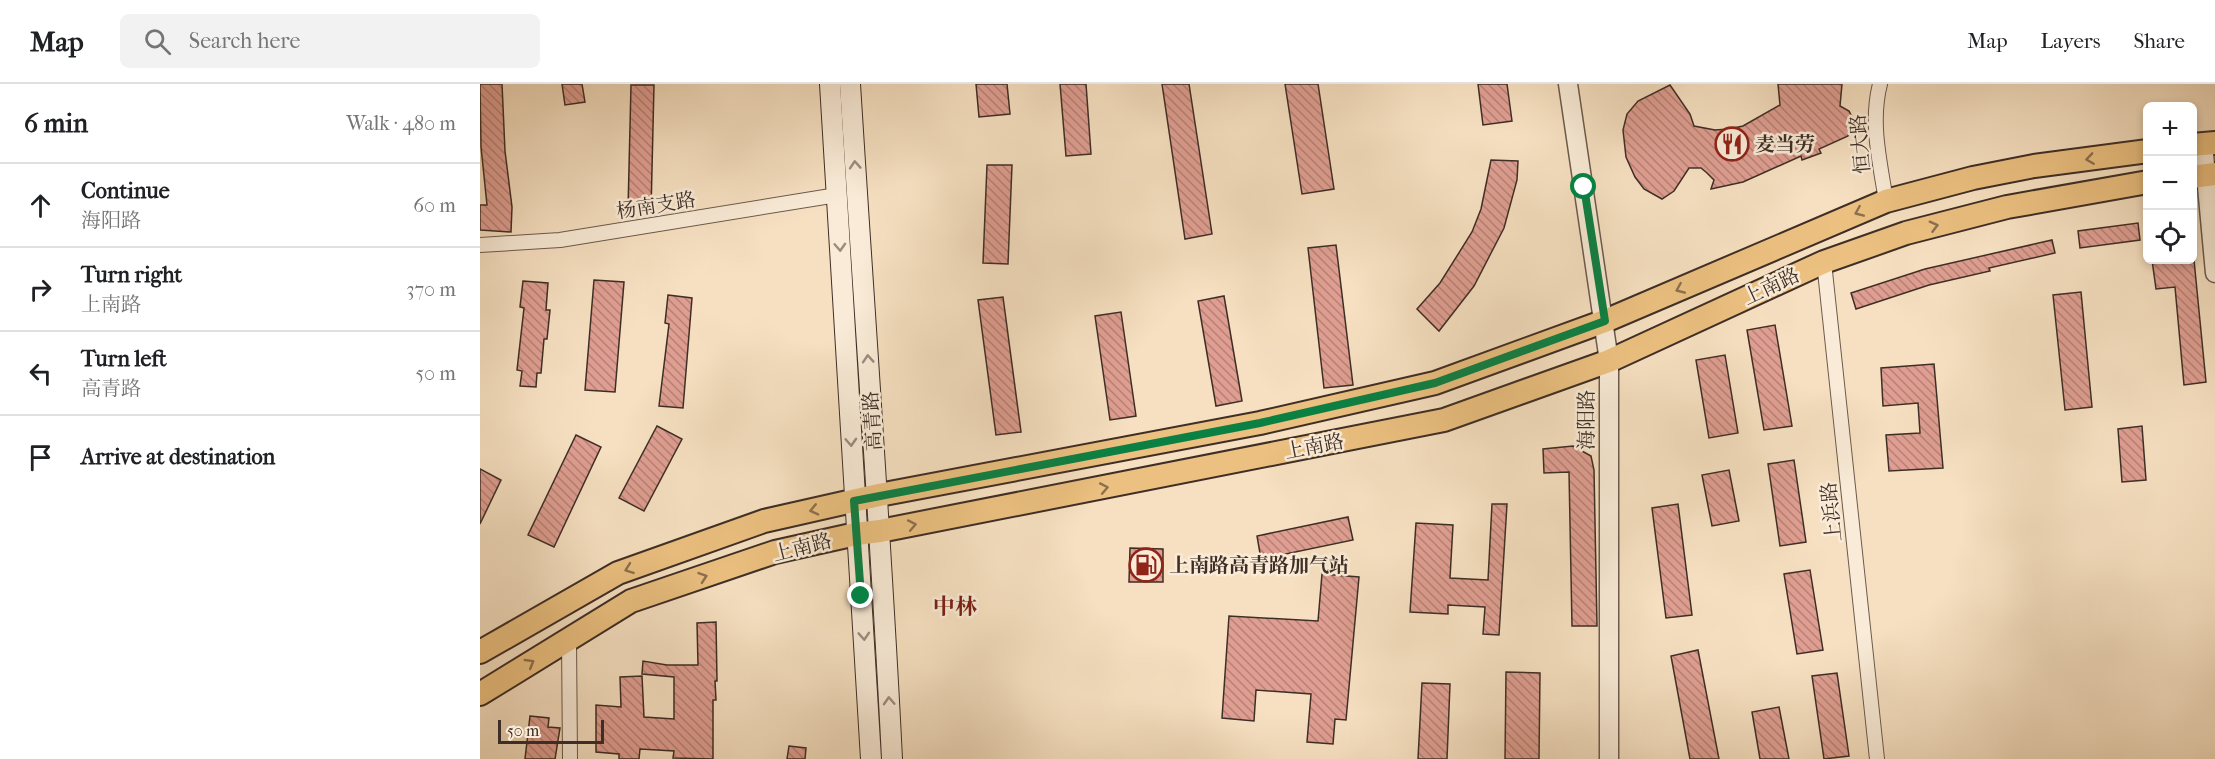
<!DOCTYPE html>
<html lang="en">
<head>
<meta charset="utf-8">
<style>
	:root { --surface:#fff; --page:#f2f2f2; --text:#202124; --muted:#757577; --line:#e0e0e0 }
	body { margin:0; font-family:"IM FELL French Canon","Noto Serif SC",serif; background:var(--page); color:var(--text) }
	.controls { position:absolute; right:18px; top:18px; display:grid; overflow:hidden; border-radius:9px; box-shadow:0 3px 9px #0003 }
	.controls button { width:54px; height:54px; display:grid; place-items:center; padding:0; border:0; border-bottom:2px solid var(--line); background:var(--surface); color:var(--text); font:30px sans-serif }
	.scale { position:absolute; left:18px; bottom:15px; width:106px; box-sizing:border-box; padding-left:6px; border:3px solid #3e2e26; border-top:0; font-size:16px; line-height:21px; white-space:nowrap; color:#3e2e26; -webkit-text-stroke:4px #f9ebd7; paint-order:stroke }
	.stop { position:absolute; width:18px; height:18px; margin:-14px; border:4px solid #0b8043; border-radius:50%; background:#fff }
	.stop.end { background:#0b8043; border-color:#fff; box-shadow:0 2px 6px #0008 }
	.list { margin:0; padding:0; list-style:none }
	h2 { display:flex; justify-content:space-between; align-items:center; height:78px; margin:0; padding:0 24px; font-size:26px }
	h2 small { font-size:20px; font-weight:400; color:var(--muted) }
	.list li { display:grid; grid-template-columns:39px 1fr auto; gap:18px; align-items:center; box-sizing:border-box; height:84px; padding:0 24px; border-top:2px solid var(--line) }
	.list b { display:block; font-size:22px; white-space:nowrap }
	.list p { margin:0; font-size:20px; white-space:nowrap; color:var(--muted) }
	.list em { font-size:20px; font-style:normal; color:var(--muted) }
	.icon { flex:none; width:33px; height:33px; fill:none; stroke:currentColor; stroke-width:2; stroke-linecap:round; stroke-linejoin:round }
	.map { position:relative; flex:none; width:1735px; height:675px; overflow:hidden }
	header { display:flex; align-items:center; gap:36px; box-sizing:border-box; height:84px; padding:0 30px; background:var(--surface); border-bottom:2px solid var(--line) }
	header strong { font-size:28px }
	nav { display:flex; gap:33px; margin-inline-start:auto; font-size:21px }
	.search { width:420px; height:54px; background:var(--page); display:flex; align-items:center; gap:15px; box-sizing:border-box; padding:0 21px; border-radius:9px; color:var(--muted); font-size:22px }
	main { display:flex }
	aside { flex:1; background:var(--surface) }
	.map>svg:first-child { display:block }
</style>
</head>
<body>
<header>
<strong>Map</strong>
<div class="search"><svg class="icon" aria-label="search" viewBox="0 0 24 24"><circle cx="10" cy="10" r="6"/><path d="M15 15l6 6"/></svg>Search here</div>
<nav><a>Map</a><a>Layers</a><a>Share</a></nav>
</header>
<main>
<aside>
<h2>6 min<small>Walk · 480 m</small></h2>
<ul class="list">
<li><svg class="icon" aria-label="ahead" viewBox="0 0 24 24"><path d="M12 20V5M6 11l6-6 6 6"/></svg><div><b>Continue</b><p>海阳路</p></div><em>60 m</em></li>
<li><svg class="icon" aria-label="right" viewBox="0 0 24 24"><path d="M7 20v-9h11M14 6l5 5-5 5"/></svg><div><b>Turn right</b><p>上南路</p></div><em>370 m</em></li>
<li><svg class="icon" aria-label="left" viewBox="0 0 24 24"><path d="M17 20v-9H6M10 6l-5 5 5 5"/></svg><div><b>Turn left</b><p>高青路</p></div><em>50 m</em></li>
<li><svg class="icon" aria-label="arrive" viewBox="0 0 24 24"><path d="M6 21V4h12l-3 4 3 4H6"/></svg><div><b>Arrive at destination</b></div></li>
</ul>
</aside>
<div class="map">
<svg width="1735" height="675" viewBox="0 0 1735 675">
	<defs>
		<pattern id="building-back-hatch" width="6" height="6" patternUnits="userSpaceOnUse" patternTransform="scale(1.5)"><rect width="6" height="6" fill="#df9e91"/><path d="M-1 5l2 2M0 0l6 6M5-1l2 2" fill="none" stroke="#b68176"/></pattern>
	</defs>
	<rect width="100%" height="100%" fill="#f6e0c1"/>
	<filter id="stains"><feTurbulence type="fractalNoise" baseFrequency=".00333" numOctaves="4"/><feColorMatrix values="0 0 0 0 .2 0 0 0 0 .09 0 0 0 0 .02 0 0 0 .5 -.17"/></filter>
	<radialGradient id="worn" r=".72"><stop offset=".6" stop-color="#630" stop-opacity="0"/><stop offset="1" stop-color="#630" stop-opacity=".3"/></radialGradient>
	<g fill="url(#building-back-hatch)" stroke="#3e2e26" stroke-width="1.5">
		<path d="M0 0H22L25 67 32 123 31 148 0 146V121H7L1 63Z"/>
		<path d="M82 0H102L105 18 85 21Z"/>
		<path d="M496 0H527L530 30 499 33Z"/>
		<path d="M580 0H606L611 70 586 72Z"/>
		<path d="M682 0H709L732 150 705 155Z"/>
		<path d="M805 0H838L854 105 822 110Z"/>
		<path d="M998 0H1027L1032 37 1003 41Z"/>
		<path d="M1298 0H1362L1360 22 1369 27 1373 35 1368 52 1339 65 1341 69 1322 76 1321 72 1263 98 1231 105 1234 96 1227 89 1221 84H1209L1194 107 1182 115 1164 105 1155 93 1146 73 1143 46 1147 30 1158 17 1190 1 1210 30 1214 42 1235 46 1249 45 1263 42 1300 21Z"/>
		<path d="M151 1H174L171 127 148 126Z"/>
		<path d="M1011 76 1038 77 1037 96 1024 144 994 202 959 247 937 225 960 199 992 148 1001 125Z"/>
		<path d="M507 81H532L528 180 503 179Z"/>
		<path d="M1658 139 1660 156 1600 164 1598 147Z"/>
		<path d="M1572 156 1575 169 1509 184 1510 187 1449 201 1376 225 1371 209 1445 185Z"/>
		<path d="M856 161 873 301 844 304 828 164Z"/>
		<path d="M1672 176H1714L1726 298 1704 301 1695 203 1676 205Z"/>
		<path d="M114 196 144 198 135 308 105 306Z"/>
		<path d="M43 197 68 199 66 226H70L67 255H64L61 289H57L56 303 40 302 42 287 37 286 44 224 40 223Z"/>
		<path d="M1601 208 1612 323 1585 326 1573 211Z"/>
		<path d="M188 211 212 214 203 324 179 322 189 240 185 239Z"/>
		<path d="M744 212 762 317 736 322 718 217Z"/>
		<path d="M523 213 541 348 516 351 498 216Z"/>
		<path d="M641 228 656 332 630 336 615 232Z"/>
		<path d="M1295 241 1312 342 1284 346 1267 246Z"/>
		<path d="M1245 271 1258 349 1229 354 1216 276Z"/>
		<path d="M1454 280 1463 384 1409 387 1406 351 1440 349 1438 319 1403 322 1401 284Z"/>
		<path d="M177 342 202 355 164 427 139 414Z"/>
		<path d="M1662 342 1666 396 1642 398 1638 345Z"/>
		<path d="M96 351 121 363 74 463 48 451Z"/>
		<path d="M1093 362 1111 372 1114 386 1117 542H1092L1089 388 1064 389 1063 365Z"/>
		<path d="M1314 376 1326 458 1300 462 1288 380Z"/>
		<path d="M0 385 21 396 0 440Z"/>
		<path d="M1249 386 1259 437 1232 442 1222 391Z"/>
		<path d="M1012 420H1027L1019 551 1003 550 1005 523 968 521V530L930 528 936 439 973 441 970 494 1008 496Z"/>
		<path d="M1198 420 1212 531 1186 534 1172 424Z"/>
		<path d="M868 433 873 456 781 475 777 452Z"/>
		<path d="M650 464 683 465V498H649Z"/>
		<path d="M1330 486 1343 566 1317 570 1304 490Z"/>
		<path d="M842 490 879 493 866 636 855 635 853 660 827 658 831 610 776 606 774 637 742 634 749 532 838 537Z"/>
		<path d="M236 538 237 597H235L236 616H233V675L193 674 194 667 160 665 159 675H139V670L116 668V621L141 623 140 593 162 592 164 633 194 635V593L162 590 163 577 187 581H218L217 539Z"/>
		<path d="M1218 566 1239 675H1210L1191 572Z"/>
		<path d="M1026 588 1060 589 1059 675H1025Z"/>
		<path d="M1357 589 1369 672 1344 675 1332 592Z"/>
		<path d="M942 599 970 600 967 675H938Z"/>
		<path d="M1299 623 1309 675H1280L1272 628Z"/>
		<path d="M50 632 69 634 68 643 80 644 75 675H45Z"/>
		<path d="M309 662 326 664 325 675H307Z"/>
	</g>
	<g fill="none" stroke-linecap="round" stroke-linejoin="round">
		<g stroke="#6c5a4d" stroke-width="16">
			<g id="minor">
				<path d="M1400 0C1390 39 1400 78 1406 117"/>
				<path d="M0 161 80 156 357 111"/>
				<path d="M1344 178 1397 675"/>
				<path d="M89 555 90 675"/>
			</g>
		</g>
		<g stroke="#6c5a4d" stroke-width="21">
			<g id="tertiary">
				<path d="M1088 0 1129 277V675"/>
				<path d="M1723 59 1735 189"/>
			</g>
		</g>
		<g stroke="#3e2e26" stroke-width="22">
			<g id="secondary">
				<path d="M350 0 391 675"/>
				<path d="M370 0C384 225 401 450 412 675"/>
			</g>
		</g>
		<g stroke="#3e2e26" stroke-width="26">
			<g id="primary">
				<path d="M1712 61 1735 59"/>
				<path d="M1712 93 1735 90"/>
				<path d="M0 568 138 489 284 437 399 411 780 339 955 299 1125 237 1406 117 1493 94 1554 82 1668 67"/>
				<path d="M0 610 151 517 295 468 376 450 400 447 964 336 1129 277 1344 178 1426 149 1527 123 1668 98"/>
			</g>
		</g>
		<use href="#minor" stroke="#f9ebd7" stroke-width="14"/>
		<use href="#tertiary" stroke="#f9ebd7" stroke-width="18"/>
		<use href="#secondary" stroke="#f9ebd7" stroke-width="20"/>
		<use href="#primary" stroke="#ebc080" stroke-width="22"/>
	</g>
	<defs><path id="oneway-chevron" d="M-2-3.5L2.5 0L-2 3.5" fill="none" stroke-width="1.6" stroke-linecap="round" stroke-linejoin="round" transform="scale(1.5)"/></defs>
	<g stroke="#8c704e">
		<use href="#oneway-chevron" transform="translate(1610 75) rotate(172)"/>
		<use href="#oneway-chevron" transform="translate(1379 128) rotate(157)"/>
		<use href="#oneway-chevron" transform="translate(1454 142) rotate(-15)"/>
		<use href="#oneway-chevron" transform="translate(1200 205) rotate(157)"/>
		<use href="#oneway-chevron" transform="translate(624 404) rotate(-11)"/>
		<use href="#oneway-chevron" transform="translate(334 426) rotate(167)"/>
		<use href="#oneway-chevron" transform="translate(432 441) rotate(-11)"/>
		<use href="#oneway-chevron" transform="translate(149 485) rotate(160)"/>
		<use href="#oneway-chevron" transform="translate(223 493) rotate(-19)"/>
		<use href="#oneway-chevron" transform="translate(50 579) rotate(-31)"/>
	</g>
	<g stroke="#9c8c7e">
		<use href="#oneway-chevron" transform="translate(375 81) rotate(-94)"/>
		<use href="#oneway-chevron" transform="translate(360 163) rotate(87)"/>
		<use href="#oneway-chevron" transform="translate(388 275) rotate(-94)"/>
		<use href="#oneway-chevron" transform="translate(371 358) rotate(87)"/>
		<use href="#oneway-chevron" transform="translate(384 552) rotate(86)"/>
		<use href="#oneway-chevron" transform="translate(409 617) rotate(-93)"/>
	</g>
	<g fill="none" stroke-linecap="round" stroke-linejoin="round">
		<path stroke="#0b8043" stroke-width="8" d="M381 512 374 417 780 339 955 299 1125 237 1104 103"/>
	</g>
	<defs>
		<g id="restaurant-ring" transform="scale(1.725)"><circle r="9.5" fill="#f9ebd7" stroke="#8f2418" stroke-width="1.5"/><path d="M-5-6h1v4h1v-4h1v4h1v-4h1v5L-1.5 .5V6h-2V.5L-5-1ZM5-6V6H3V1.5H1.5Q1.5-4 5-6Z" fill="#8f2418"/></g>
		<g id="fuel-ring" transform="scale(1.725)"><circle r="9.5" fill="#f9ebd7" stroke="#8f2418" stroke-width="1.5"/><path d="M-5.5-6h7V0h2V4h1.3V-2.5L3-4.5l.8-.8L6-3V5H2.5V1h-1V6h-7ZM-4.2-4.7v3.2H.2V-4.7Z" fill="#8f2418"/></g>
	</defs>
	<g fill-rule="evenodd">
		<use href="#restaurant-ring" x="1252" y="60"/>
		<use href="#fuel-ring" x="666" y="481"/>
	</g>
	<g text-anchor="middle" stroke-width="5" stroke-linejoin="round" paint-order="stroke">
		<g font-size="20" font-weight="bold" fill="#3e2e26" stroke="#f9ebd7" text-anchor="start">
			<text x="1275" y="67">麦当劳</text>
			<text x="689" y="488">上南路高青路加气站</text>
		</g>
		<g font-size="20" fill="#3e2e26" stroke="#f9ebd7">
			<text transform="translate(1380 60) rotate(-95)" y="7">恒大路</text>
			<text transform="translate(176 121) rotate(-9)" y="7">杨南支路</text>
			<text transform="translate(1291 202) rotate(-25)" y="7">上南路</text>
			<text transform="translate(1106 336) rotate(-90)" y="7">海阳路</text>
			<text transform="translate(392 337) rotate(-94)" y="7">高青路</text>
			<text transform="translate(834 362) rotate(-11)" y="7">上南路</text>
			<text transform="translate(1351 428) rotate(-96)" y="7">上浜路</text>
			<text transform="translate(322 463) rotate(-14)" y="7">上南路</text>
		</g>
		<g font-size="22" font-weight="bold" fill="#7a1f14" stroke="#f9ebd7">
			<text x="475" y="530">中林</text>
		</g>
	</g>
	<rect width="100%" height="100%" filter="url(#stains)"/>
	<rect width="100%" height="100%" fill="url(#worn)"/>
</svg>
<div class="controls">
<button>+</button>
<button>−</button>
<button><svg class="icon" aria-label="locate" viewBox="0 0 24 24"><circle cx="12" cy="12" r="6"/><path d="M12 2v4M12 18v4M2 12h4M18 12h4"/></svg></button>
</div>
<div class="scale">50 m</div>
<div class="stop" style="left:1104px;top:103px"></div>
<div class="stop end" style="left:381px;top:512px"></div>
</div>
</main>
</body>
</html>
